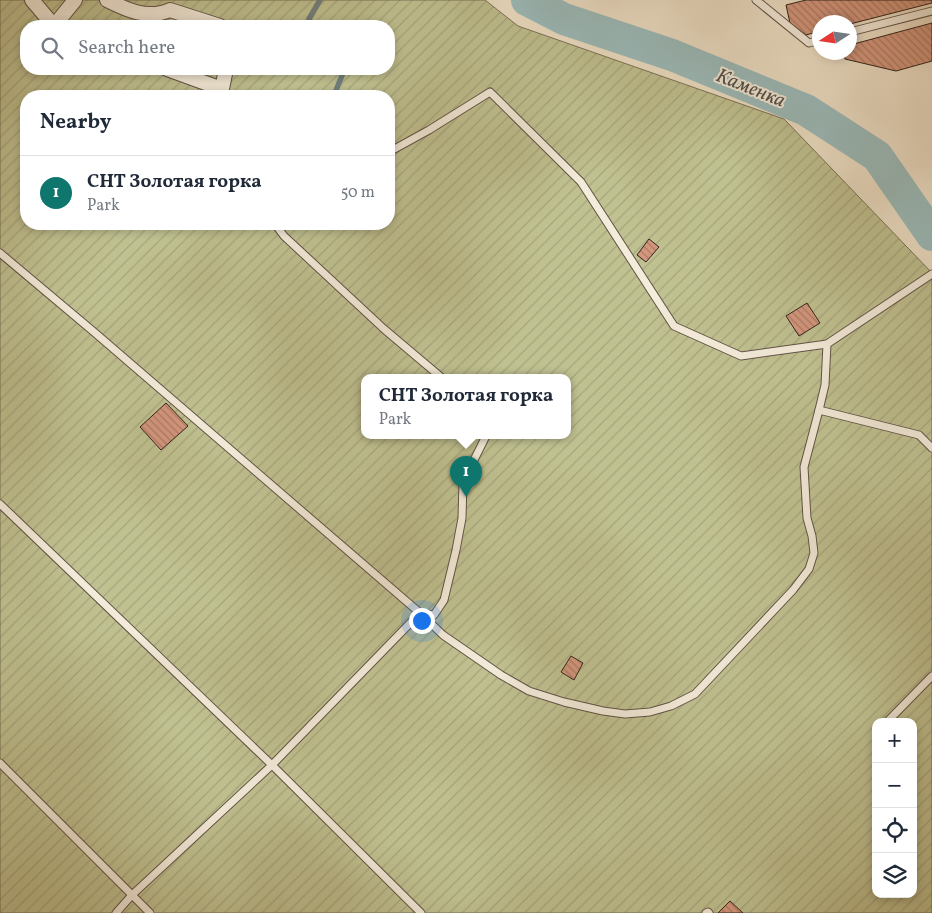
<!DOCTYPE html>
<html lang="en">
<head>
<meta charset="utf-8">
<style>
	:root { --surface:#fff; --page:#f2f2f3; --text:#1f2937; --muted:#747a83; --line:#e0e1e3; --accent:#0f766e }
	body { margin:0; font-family:Vollkorn,serif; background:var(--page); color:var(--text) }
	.controls { position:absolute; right:15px; bottom:15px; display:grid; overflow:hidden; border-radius:10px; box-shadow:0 2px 8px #0003 }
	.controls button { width:45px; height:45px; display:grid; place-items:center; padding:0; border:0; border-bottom:1px solid var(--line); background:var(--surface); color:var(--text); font:25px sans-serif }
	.compass { position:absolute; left:812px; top:15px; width:45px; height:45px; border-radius:50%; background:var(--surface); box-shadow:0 2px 8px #0003; rotate:258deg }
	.you { position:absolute; left:421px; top:620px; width:18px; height:18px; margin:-12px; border:4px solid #fff; border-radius:50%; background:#1a73e8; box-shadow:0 0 0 8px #1a73e833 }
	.badge { display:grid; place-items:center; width:32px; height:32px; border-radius:50%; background:var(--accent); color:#fff; font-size:16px; font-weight:700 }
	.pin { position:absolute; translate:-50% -41px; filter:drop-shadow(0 1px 2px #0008) }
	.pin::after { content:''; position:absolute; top:26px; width:18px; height:15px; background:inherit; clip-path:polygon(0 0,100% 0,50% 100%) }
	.popup { position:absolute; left:361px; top:374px; width:210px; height:65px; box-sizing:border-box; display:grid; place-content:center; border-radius:10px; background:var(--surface); filter:drop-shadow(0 1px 4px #0005); font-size:16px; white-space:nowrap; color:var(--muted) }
	.popup b { font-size:19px; color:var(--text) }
	.popup::after { content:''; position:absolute; left:50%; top:100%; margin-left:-10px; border:10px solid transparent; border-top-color:var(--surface) }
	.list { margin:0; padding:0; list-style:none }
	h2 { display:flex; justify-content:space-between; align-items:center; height:65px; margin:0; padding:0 20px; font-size:21px }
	h2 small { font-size:16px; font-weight:400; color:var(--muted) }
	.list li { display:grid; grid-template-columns:32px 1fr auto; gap:15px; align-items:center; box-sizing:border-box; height:75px; padding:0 20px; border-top:1px solid var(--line) }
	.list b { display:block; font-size:19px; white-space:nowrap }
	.list p { margin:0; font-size:16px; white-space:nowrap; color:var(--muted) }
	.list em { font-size:16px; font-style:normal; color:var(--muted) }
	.icon { flex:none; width:28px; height:28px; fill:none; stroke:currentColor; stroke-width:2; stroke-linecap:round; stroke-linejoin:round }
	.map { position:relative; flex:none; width:932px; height:913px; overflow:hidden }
	.search { position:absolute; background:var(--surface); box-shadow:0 2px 8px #0003; left:20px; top:20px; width:375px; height:55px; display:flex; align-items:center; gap:12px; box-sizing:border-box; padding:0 18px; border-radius:20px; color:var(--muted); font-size:19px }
	.panel { position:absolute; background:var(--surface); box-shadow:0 2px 8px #0003; left:20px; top:90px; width:375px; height:140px; border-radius:20px }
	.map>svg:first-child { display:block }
</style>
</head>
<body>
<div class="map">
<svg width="932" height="913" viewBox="0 0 932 913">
	<defs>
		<pattern id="garden-furrows" width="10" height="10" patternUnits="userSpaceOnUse" patternTransform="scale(1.25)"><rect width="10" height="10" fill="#c0c191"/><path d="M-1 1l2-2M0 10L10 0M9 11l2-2" fill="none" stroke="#a5a67c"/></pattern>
		<pattern id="building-back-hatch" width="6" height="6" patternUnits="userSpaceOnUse" patternTransform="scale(1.25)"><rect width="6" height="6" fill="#d4977e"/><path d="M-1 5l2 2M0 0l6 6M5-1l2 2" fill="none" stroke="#ad7b66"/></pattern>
	</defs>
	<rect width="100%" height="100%" fill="#eee1c8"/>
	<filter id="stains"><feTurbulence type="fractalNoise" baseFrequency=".004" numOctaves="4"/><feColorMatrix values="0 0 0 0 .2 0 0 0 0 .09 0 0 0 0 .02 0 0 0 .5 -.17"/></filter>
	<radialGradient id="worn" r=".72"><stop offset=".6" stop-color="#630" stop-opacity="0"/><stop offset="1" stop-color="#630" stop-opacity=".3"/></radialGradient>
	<path fill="url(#garden-furrows)" stroke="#787256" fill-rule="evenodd" d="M0 0H485L518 26 784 119 932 273V913H0ZM26 26H389V69H26ZM26 96H389V224H26ZM365 378H567V436H365ZM876 722H913V894H876Z"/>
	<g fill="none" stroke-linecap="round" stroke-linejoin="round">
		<g stroke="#717f7c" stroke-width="5.5">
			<path d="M313 26 309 19 320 0"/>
			<path d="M328 96 335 93 343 73 341 69"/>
		</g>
		<path stroke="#9bbcbc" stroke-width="32" d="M527 0 564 19 672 55 806 110 877 156 932 235"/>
	</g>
	<g fill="url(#building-back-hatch)" stroke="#31231c">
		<path d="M806 0H932V3L850 24V22H820V31L806 35 790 23 786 5Z"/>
		<path d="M932 23V61L896 71 845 59 843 52H850V45Z"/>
		<path d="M649 239 659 247 646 262 637 255Z"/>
		<path d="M807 303 820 323 799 336 786 316Z"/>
		<path d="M166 403 188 426 161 450 140 427Z"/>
		<path d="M571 656 583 663 574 680 561 672Z"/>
		<path d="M730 901 743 913H718Z"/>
	</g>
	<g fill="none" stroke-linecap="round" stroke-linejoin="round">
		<g stroke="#605247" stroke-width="9">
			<g id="service">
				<path d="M756 0 809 43 820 40"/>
				<path d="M850 32 932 11"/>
				<path d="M389 152 429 130 490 92 581 182 674 326 741 356 827 344 932 274"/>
				<path d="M275 224 284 236 384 329 442 378"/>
				<path d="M0 253 94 332 420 613 443 635 501 675 529 691 564 702 603 711 625 714 650 712 671 706 695 694 793 590 809 569 814 553 812 536 807 518 804 467 819 410 825 385 827 344"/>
				<path d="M819 410 919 435 932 448"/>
				<path d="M0 504 272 765 421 913"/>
				<path d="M887 722 932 676"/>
				<path d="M0 763 150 913"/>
				<path d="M116 913 132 895 272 765 420 613 434 615 444 600 456 550 462 518 463 482 486 436"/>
				<path d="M706 913 708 912 709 913"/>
			</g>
		</g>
		<g stroke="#605247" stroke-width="16">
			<g id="minor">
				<path d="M32 0 54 26"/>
				<path d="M107 0C127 10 148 20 170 10L220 26"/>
				<path d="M54 26 75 0"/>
				<path d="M167 69 222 89 226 69"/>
			</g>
		</g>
		<use href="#service" stroke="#f4ecdb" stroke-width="7"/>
		<use href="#minor" stroke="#f4ecdb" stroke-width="14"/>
	</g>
	<g text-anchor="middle" stroke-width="4" stroke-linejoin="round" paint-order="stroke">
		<g font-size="20" font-style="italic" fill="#51514c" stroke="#f4ecdb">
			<text transform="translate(751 87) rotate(22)" y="7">Каменка</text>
		</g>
	</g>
	<rect width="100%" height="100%" filter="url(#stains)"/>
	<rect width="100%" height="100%" fill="url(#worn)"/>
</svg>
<div class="controls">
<button>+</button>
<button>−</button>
<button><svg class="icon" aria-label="locate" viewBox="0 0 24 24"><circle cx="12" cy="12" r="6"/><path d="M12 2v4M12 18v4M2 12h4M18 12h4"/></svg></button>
<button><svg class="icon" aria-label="layers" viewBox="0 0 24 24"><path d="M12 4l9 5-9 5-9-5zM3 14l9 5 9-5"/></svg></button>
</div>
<svg class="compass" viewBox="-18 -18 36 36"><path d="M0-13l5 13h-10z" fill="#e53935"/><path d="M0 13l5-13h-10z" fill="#747a83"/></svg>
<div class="you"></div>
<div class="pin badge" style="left:466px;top:497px">1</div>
<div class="popup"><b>СНТ Золотая горка</b>Park</div>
<div class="search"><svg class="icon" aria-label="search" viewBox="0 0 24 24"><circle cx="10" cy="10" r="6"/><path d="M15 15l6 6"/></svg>Search here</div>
<section class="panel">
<h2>Nearby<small></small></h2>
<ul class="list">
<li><span class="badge">1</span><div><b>СНТ Золотая горка</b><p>Park</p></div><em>50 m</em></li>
</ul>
</section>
</div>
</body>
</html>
